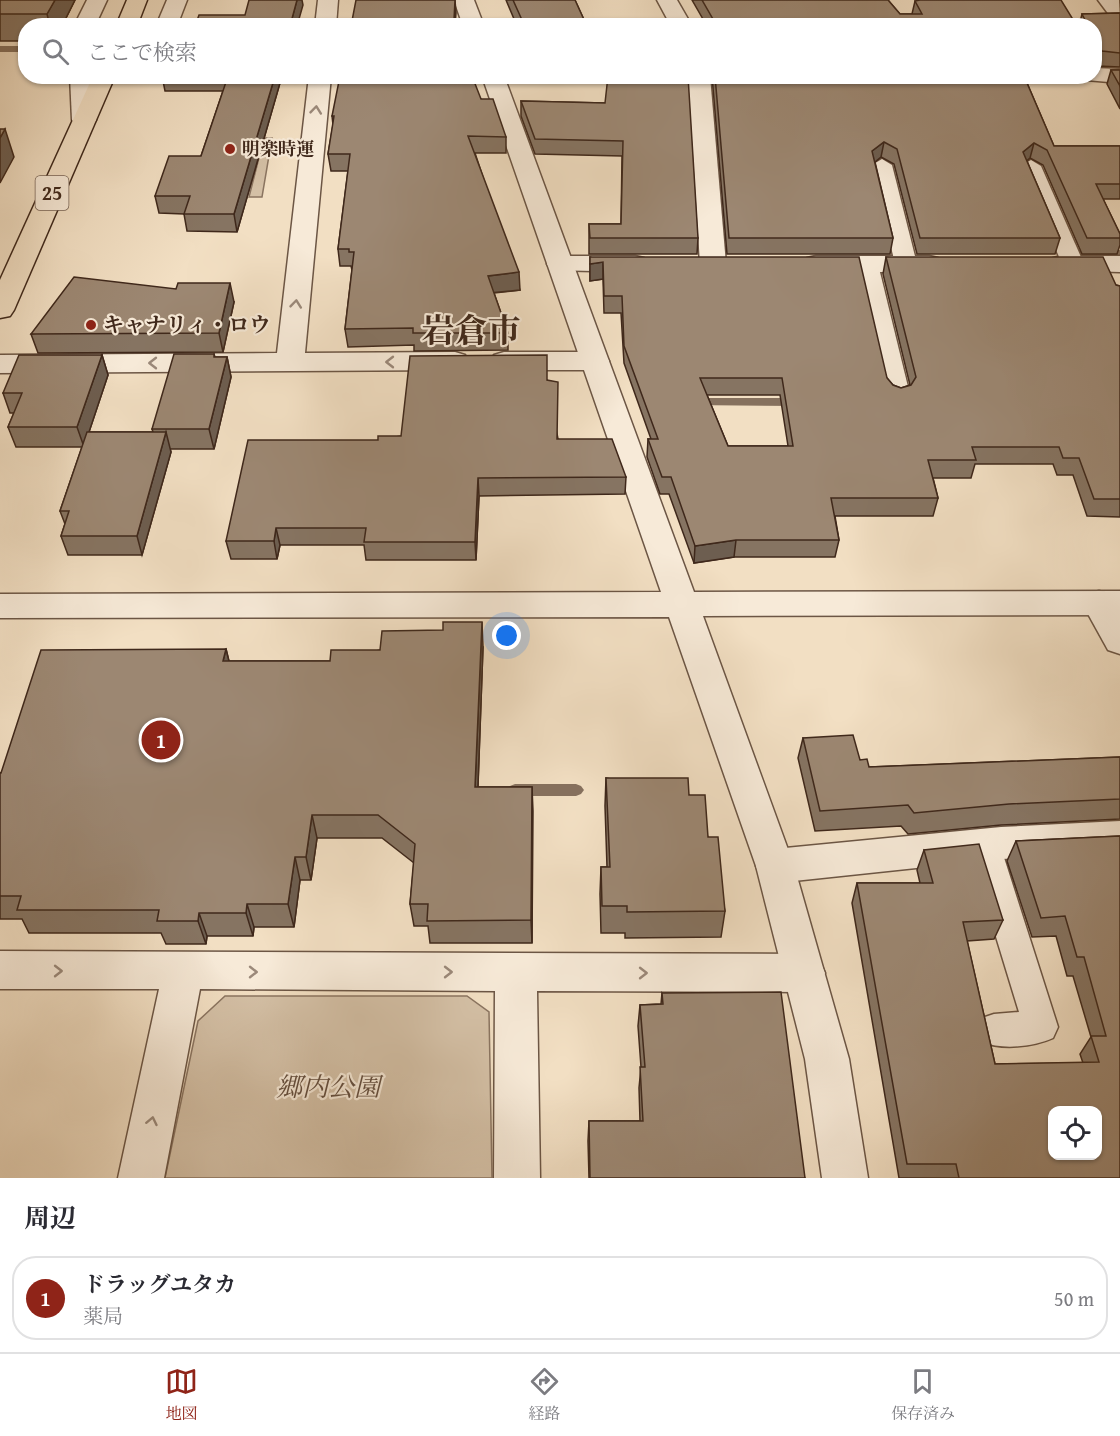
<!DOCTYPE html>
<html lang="ja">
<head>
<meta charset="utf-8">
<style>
	:root { --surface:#fff; --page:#f2f2f3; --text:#2b2b33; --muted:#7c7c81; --line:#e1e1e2; --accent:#8f2418 }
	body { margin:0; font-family:"Gentium Book Plus","Noto Serif JP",serif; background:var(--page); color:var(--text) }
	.controls { position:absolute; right:18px; bottom:18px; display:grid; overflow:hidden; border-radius:12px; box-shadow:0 2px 4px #0004 }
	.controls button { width:54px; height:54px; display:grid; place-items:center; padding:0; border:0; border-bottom:2px solid var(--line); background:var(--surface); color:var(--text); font:30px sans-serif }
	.you { position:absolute; left:507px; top:636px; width:21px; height:21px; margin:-15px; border:4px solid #fff; border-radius:50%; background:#1a73e8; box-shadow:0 0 0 9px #1a73e833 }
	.badge { display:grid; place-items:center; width:39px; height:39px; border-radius:50%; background:var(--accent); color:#fff; font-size:20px; font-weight:700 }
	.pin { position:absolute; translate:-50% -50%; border:3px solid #fff; box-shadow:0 2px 6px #0006 }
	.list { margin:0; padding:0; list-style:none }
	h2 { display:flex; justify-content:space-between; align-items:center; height:78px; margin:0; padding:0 24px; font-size:26px }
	h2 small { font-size:20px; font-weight:400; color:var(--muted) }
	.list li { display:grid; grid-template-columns:39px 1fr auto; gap:18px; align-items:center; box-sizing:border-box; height:84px; margin:0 12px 12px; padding:0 12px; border:2px solid var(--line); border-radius:24px }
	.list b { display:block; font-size:22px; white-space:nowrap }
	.list p { margin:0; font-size:20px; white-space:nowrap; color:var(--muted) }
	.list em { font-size:20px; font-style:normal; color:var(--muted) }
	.icon { flex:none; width:33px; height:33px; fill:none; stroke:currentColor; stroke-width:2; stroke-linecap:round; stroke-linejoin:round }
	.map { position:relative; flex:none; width:1120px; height:1178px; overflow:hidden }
	.search { position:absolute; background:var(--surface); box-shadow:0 2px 4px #0004; left:18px; right:18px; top:18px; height:66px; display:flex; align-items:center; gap:15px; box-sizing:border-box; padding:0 21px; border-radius:24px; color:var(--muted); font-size:22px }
	.sheet { height:174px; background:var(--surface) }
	nav { display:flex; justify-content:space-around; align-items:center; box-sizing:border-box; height:84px; border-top:2px solid var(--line); background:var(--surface); font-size:16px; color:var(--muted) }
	nav a { display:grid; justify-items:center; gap:3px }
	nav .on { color:var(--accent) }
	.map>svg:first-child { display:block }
</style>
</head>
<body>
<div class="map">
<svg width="1120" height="1178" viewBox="0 0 1120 1178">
	<rect width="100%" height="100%" fill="#f2dfc3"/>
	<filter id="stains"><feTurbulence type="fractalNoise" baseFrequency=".00333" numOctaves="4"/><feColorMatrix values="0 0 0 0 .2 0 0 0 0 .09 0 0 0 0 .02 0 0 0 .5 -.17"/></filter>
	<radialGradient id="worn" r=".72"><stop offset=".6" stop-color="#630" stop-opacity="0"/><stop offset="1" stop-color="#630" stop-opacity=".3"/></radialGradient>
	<g fill="#d4c0a6" stroke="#8a7460" stroke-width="1.5">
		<path d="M264 138H272L262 197H249Z"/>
		<path d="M225 996H467L489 1012 492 1178H165L198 1021Z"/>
	</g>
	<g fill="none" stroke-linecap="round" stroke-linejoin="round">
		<g fill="#86715e" fill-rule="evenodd">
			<rect x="0" y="46" width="26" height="6"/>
			<path d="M1074 250H1120V256L1070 255 1069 253Z"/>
			<path d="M692 398H798L804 402 798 406 688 405 686 402Z"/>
			<path d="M515 784H576L581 786 584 790 581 794 576 796H515L510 794 507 790 510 786Z"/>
		</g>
		<g stroke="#6c5645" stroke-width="3">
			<g id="service">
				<path d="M882 159 892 165 917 264 914 269H898L895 264 872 165Z"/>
				<path d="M1031 160 1041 166 1084 264 1081 269H1065L1062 264 1021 166Z"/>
				<path d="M867 258 875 259 878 264 910 395 906 400 898 403 890 400 886 395 856 264 859 259Z"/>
				<path d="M984 832 995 836 1000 845 1058 1027 1053 1038C1033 1047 1002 1050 982 1042L977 1030 982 1018 994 1014 1019 1012 968 845 973 836Z"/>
			</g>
		</g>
		<g stroke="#6c5645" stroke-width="3">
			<g id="minor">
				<path d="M87 0H107L95 26H74Z"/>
				<path d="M167 0H187L177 26H156Z"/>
				<path d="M318 0H338L336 26H315Z"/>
				<path d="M657 0H677L692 26H671Z"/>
				<path d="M1098 0H1119L1120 22 1113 20Z"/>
				<path d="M1094 68 1120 69V83L1086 80 1084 76H1094Z"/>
				<path d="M70 76H92L96 120 92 125H76L72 120Z"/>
				<path d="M309 76H331L305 353 455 352 465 355 469 361 465 367 455 370 0 373V355L277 353Z"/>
				<path d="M688 76H710L726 264 722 270 713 272 704 270 700 264Z"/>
				<path d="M560 256H635L644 258 648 264 644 270 635 272 551 270 547 264 551 258Z"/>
				<path d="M816 256H929L938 258 942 264 938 270 929 272H816L807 270 803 264 807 258Z"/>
				<path d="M1062 256H1120V272L1053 270 1049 264 1053 258Z"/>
				<path d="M504 352H595L605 355 609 361 605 367 595 370H504L494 367 490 361 494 355Z"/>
				<path d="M1099 591 1111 594 1120 611V654L1108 650 1082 603 1087 594Z"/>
				<path d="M1120 821V853L1001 859 775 883 761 878 756 866 761 854 775 849 1001 827Z"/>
				<path d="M0 951 804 954 819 960 825 973 819 986 804 992 537 991 540 1178H494L495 991 200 989 164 1178H118L159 989H0Z"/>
			</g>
		</g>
		<g stroke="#6c5645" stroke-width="3">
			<g id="tertiary">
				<path d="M454 0H474L484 26H463Z"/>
				<path d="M482 76H504L694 592 1120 591V615L703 616 794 866 849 1059 868 1178H822L805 1059 756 866 669 617 0 618V594L661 592Z"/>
			</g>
		</g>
		<g stroke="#3f281b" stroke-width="3">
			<g id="primary">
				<path d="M127 0H147L137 26H116Z"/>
				<path d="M93 76H115L14 310 10 316 0 318V280Z"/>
			</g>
		</g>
		<use href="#service" fill="#f7ead8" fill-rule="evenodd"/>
		<use href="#minor" fill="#f7ead8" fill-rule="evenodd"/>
		<use href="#tertiary" fill="#f7ead8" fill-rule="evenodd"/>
		<use href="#primary" fill="#f2dfc3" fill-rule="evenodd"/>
	</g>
	<g fill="#867462" stroke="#3f281b" stroke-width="1.5" fill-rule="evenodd">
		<path d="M0 0H75L62 26H26V41H0Z"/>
		<path d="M506 0H575L585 22V26H517Z"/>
		<path d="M692 0H888L900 14H912L915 1 1077 26H707Z"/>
		<path d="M1120 13V67L1098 66 1095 60V26H1079L1082 14Z"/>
		<path d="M1111 70H1120V109L1107 84Z"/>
		<path d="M162 76H282L237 232 187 231 184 214 159 213 155 196 201 156 223 91H165Z"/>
		<path d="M712 76H1024L1054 146H1120V199H1103L1120 234V245L1117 254H1082L1043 165 1030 158 1027 161 1060 238 1055 254H917L894 164 881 157 875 162 893 238 890 254H727Z"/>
		<path d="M481 99 506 137V153H475L520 290 494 293 508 333V350L414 351V345L348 347 345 329 352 270 351 266H340L338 249 348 171H331L328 154 333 125 332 116Z"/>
		<path d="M521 101 605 103 698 238 697 254H589V224H621L622 156 535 154 521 116Z"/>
		<path d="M590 257 887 378 893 385 901 388 910 385 883 274 886 257 1116 285 1120 286V517L1087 516 1073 475H1057L1053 464H975L971 478H933L938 498 933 516H835L839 540 835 557H734L694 563 669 494H660L647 457 648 439H651L624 363 621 313H604L603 279 590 281ZM707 395H780L788 446H728Z"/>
		<path d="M234 302 223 352 38 353 31 334Z"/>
		<path d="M214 354 215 357H227L231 377 214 449H170L171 452 142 555H68L61 536 65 524 60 511 82 447H16L8 427 14 413H10L3 393 102 355 108 375 89 432H153L152 429Z"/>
		<path d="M547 380 558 439 626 477 625 494 479 496 476 560H366L364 545H280L277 559H231L226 541 378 440 401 436Z"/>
		<path d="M483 647 478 787H532V943H430L428 926H414L410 904 414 863 382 838H317L311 880H300L294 927H254L253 936H207L206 944H166L161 933H29L22 919H0V773L226 649 229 661H330L380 650Z"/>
		<path d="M803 738 860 760 869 767 1120 757V819L1001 825 908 834 901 826 815 831 798 758Z"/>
		<path d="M606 778 689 795 708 837 725 911 721 937 625 938V933H601L600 894 601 867H607L605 806Z"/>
		<path d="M1120 836V1178H899L852 903 857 883H920L917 870 924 850 1003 920 994 939 967 941 995 1064 1083 1063 1080 1054 1091 1037 1073 976H1067L1056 936 1032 937 1007 861 1016 841Z"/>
		<path d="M662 993 805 1178H589L588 1141 589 1121H640L639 1088 641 1067 638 1026 640 1005 661 1004Z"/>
	</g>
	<g fill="#6d5e50" stroke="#3f281b" stroke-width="1.5">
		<path d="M55 0H75L62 26H50L47 14Z"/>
		<path d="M297 0H302L303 5 297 26H290Z"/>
		<path d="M455 0 456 13 455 26H454Z"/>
		<path d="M275 76H282L237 232 234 214Z"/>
		<path d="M5 129 14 157 0 183V138Z"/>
		<path d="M884 142 881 157 870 166 872 151Z"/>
		<path d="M1034 143 1030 158 1019 167 1023 152Z"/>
		<path d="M603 262V279L590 281V264Z"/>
		<path d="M519 272 520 290 489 293 488 276Z"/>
		<path d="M230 283 234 302 223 352 219 333Z"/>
		<path d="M102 355 108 375 84 447 77 427Z"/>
		<path d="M227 357 231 377 214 449 209 429Z"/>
		<path d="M166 432 171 452 142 555 137 536Z"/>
		<path d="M478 478 479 496 476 560 475 542Z"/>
		<path d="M276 528 280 545 277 559 274 541Z"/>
		<path d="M736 540 734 557 694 563 695 546Z"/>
		<path d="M482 622 483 647 477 811 475 787Z"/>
		<path d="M226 649 232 674 223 661Z"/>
		<path d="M532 787 533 811 532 943 531 920Z"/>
		<path d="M312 815 317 838 311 880 306 857Z"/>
		<path d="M295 857 300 880 294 927 288 904Z"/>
		<path d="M247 904 254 927 253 936 246 913Z"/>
		<path d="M199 913 207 936 206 944 198 921Z"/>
	</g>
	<g fill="#9c8772" stroke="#3f281b" stroke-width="1.5" fill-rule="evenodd">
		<path d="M0 0H55L47 14H0Z"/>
		<path d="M249 0H297L290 26H195L199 15H245Z"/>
		<path d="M356 0H455L454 20H451L453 26H351Z"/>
		<path d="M513 0H575L585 22 522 20Z"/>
		<path d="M702 0H888L900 14H922L915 1 920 0H1061L1077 26H717Z"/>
		<path d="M1120 13V53L1102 51 1095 38V26H1088L1082 14Z"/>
		<path d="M1111 70H1120V86Z"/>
		<path d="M228 76H275L234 214H184L190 196H155L169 156H201Z"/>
		<path d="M340 76H472L481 99H493L506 137 468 136 519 272 488 276 508 333H413V328L345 329 354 252H349V249H338L350 154H328L334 116H332Z"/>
		<path d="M608 76H688L698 238H590L589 224H621L623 141 535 139 521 101 605 103Z"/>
		<path d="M715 76H1024L1054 146H1120V184H1096L1120 234V238H1087L1047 150 1034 143 1023 152 1060 238H920L897 149 884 142 872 151 893 238H729Z"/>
		<path d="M0 129H5L0 138Z"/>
		<path d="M590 257H859L887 378 893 385 901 388 911 385 916 377 886 257H1103L1116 285 1120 286V499H1094L1079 458H1063L1059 447H972L976 460H928L938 498H831L839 540H736L695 546 671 477H662L648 439H658L624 346 622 296H604L603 262 590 264ZM700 378H782L793 446H728Z"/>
		<path d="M74 277 176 289 178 283H230L219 333 31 334Z"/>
		<path d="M174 354H214V357H227L209 429H152Z"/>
		<path d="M19 355H102L77 427H8L22 393H3Z"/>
		<path d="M547 355V380L558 382 557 439H612L626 477 478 478 475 542H364L366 528H276L274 541H226L248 440H378V436H401L410 356Z"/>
		<path d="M87 432H166L137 536H61L69 511H60Z"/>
		<path d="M443 622H482L475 787H532L531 920 427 921 428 904H410L415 844 378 815H312L306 857H295L288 904H247L246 913H199L198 921H157L159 910H17L21 896H0V773H1L41 650 226 649 223 661H330L331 650H380L382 631 443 630Z"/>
		<path d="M853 735 860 760 867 759 869 767 1120 757V799L1009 804 914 813 908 805 820 811 803 738Z"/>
		<path d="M606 778H688L689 795H705L708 837H718L725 911 627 912V906H602L601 867H610Z"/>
		<path d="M1120 836V1178H959L956 1164H907L857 883H933L924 850 979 844 1003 920 963 922 995 1064 1099 1062 1091 1036H1106L1084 957H1077L1065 916 1041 918 1016 841ZM1053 1110H1098V1155H1053Z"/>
		<path d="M781 992 805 1178H590L589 1121H643L640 1067H645L640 1005 663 1004 662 993Z"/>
	</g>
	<defs><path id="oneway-chevron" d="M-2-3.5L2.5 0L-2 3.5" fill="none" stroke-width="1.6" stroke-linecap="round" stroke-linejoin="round" transform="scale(1.5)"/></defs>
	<g stroke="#9b897a">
		<use href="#oneway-chevron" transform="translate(316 110) rotate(-84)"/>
		<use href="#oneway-chevron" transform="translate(296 304) rotate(-84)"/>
		<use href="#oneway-chevron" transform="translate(390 362) rotate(180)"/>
		<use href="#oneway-chevron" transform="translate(153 363) rotate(180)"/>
		<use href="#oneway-chevron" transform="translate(58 971)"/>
		<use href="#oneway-chevron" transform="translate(253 972)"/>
		<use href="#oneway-chevron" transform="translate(448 972)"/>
		<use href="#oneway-chevron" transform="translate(643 973)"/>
		<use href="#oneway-chevron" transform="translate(152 1121) rotate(-78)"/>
	</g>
	<g fill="#8f2418" stroke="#f7ead8" stroke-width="2">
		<circle cx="230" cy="149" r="6"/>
		<circle cx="91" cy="325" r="6"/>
	</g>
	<g text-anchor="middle" stroke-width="4.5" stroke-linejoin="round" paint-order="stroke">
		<g font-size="18" font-weight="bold" fill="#3f281b" stroke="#f7ead8" text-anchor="start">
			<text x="242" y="155">明楽時運</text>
		</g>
		<rect fill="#f7ead8" stroke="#766254" stroke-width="1.5" x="35.5" y="176" width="33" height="34" rx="4.5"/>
		<g font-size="20" font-weight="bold" fill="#3f281b">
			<text x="52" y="200">25</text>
		</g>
		<g font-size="21" font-weight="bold" fill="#3f281b" stroke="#f7ead8" text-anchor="start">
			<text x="103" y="332">キャナリィ・ロウ</text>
		</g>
		<g font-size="26" font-style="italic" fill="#644e3e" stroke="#f7ead8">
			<text x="328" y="1096">郷内公園</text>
		</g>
		<g font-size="33" font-weight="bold" fill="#3f281b" stroke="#f7ead8">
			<text x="471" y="342">岩倉市</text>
		</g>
	</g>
	<rect width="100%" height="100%" filter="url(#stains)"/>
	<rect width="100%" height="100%" fill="url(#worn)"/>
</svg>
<div class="controls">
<button><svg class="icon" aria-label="locate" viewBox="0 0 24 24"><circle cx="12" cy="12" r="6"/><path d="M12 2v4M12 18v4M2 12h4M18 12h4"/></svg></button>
</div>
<div class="you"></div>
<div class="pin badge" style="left:161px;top:740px">1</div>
<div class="search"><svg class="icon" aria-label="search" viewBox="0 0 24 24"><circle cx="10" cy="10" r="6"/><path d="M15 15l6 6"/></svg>ここで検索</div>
</div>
<section class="sheet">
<h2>周辺<small></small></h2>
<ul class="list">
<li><span class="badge">1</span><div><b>ドラッグユタカ</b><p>薬局</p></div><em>50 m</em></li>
</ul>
</section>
<nav>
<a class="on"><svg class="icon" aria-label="map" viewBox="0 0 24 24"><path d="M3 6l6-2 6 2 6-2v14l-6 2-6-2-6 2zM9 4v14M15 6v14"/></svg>地図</a>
<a><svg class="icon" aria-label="directions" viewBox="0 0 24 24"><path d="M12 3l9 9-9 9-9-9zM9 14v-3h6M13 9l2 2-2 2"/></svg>経路</a>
<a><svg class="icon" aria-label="saved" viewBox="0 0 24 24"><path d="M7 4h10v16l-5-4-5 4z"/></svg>保存済み</a>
</nav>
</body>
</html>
